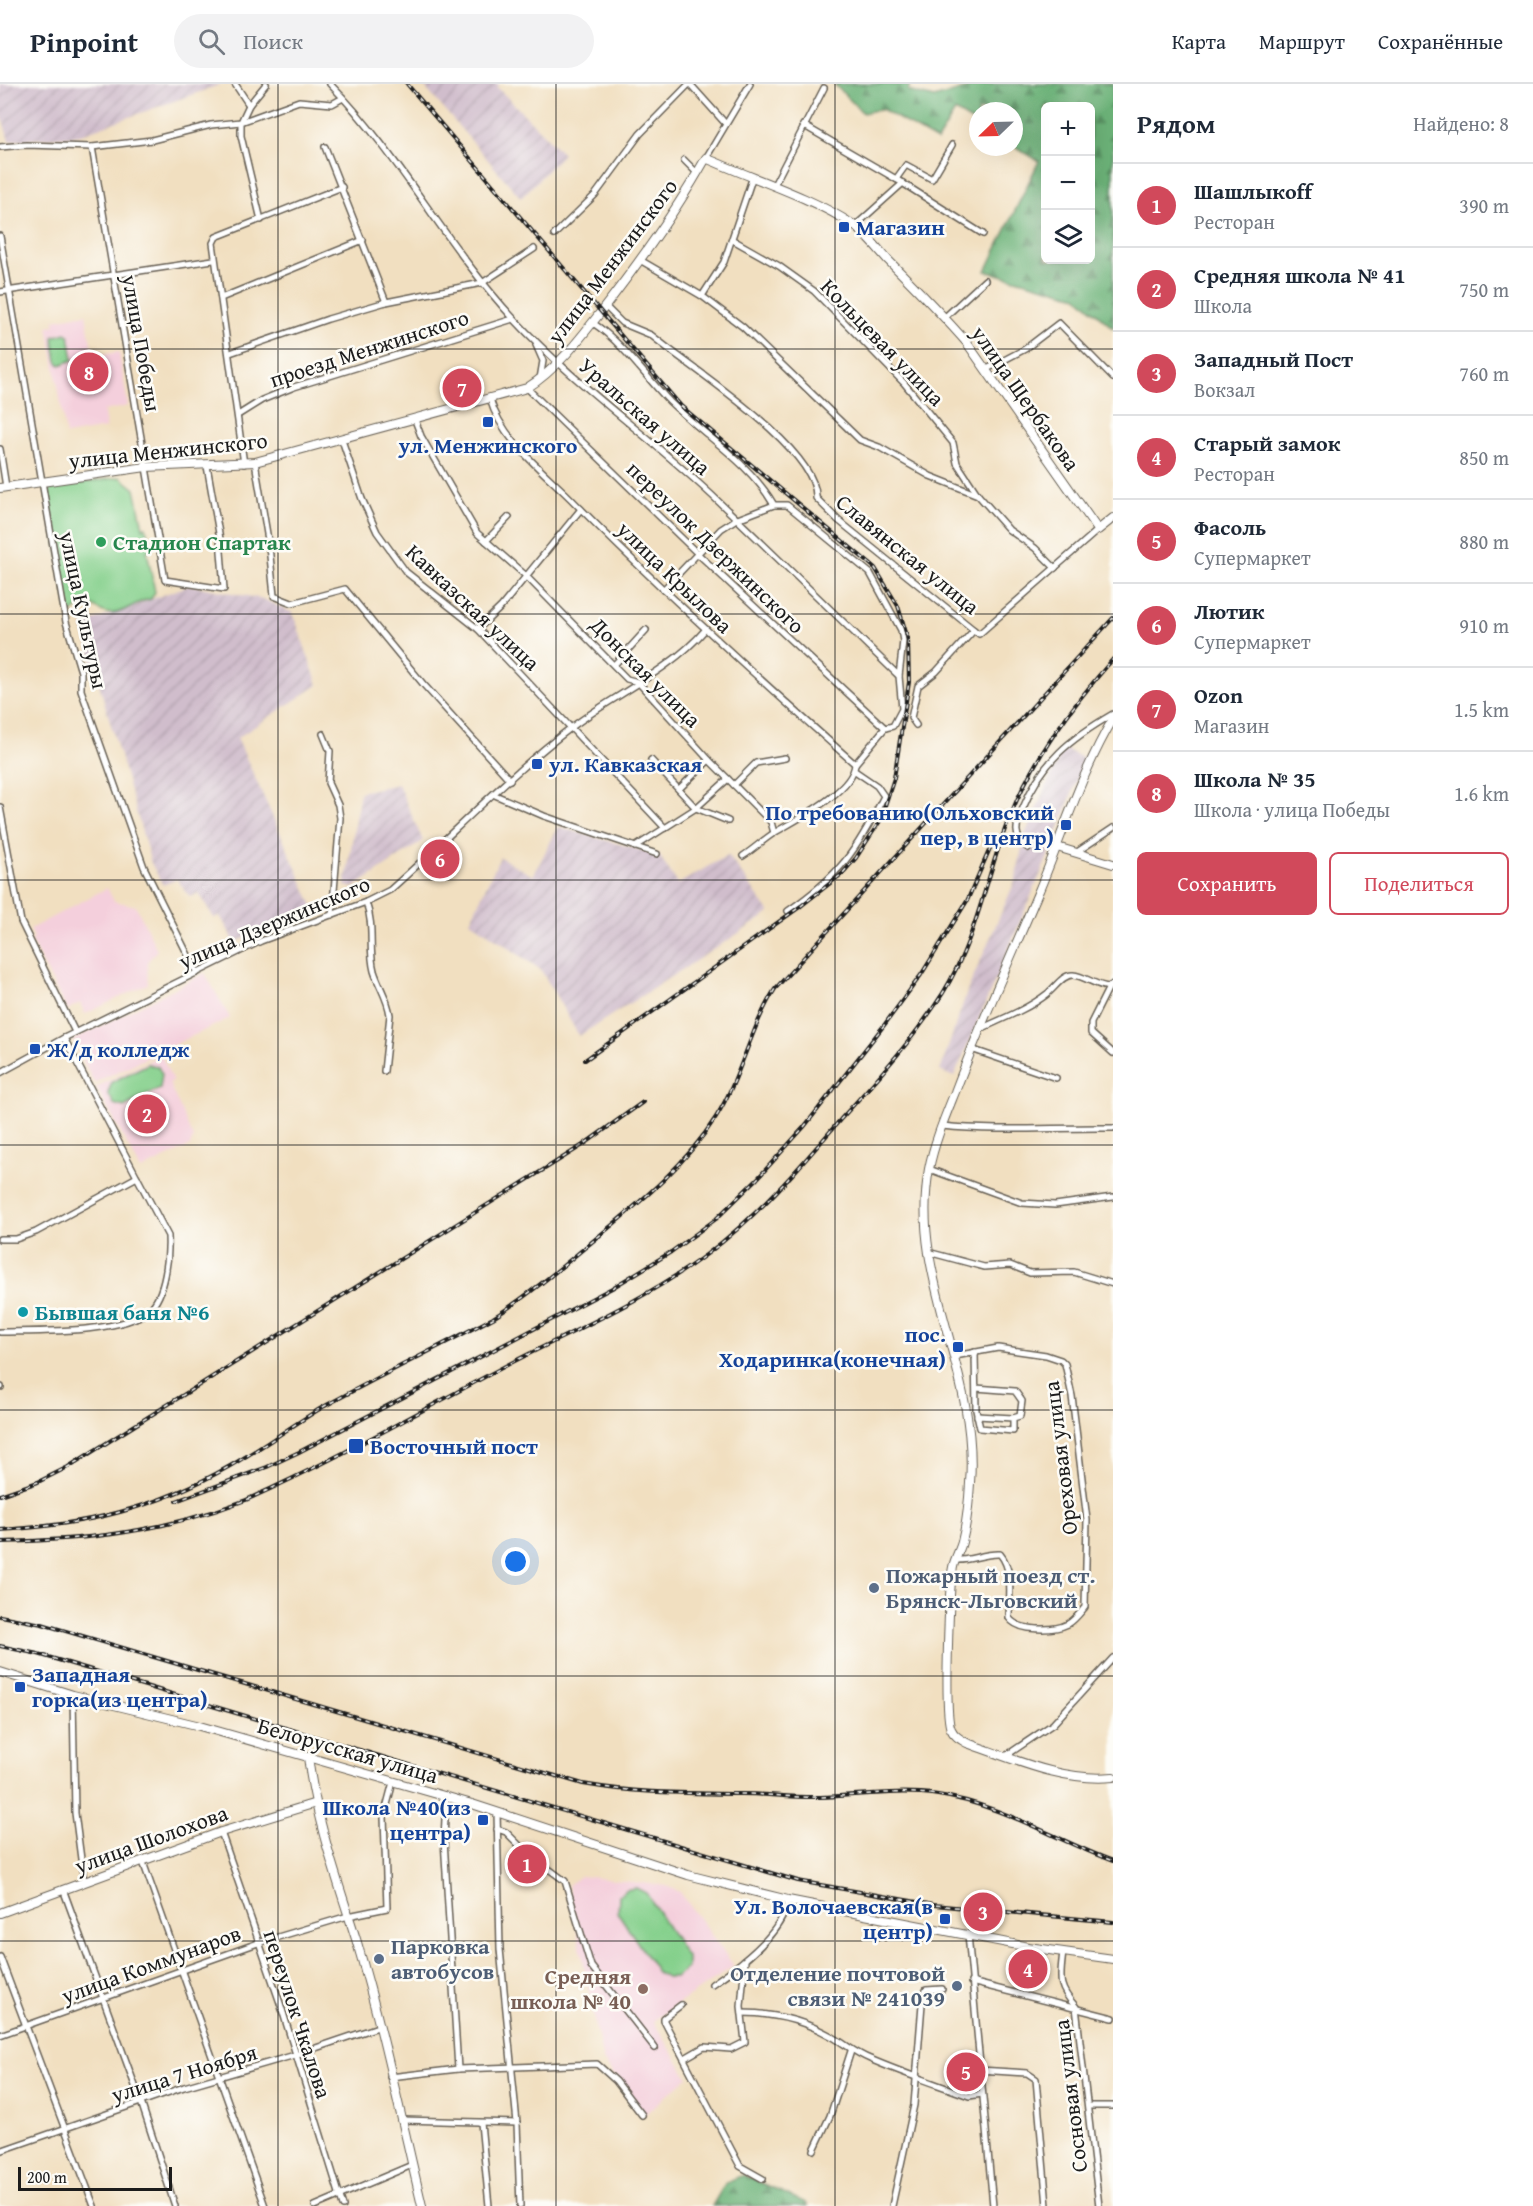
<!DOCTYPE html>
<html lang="ru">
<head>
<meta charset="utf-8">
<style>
	:root { --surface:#fff; --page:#f2f2f3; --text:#1f2937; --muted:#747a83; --line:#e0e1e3; --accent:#d1495b }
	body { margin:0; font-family:"Gentium Book Plus",serif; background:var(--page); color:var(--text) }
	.controls { position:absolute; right:18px; top:18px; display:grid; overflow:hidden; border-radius:9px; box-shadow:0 6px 24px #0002 }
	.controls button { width:54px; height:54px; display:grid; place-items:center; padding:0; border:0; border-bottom:2px solid var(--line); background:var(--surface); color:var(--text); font:30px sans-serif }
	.compass { position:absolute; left:969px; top:18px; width:54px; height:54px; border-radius:50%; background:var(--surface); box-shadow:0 6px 24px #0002; rotate:247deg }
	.scale { position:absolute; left:18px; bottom:15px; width:154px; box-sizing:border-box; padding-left:6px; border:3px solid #1c1c1c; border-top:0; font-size:16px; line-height:21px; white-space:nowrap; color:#1c1c1c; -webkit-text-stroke:4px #fdfcf7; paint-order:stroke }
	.you { position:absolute; left:516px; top:1478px; width:21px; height:21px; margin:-15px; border:4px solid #fff; border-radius:50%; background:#1a73e8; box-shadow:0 0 0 9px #1a73e833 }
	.badge { display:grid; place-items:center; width:39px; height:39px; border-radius:50%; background:var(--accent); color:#fff; font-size:20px; font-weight:700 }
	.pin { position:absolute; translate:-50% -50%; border:3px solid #fff; box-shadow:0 2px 6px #0006 }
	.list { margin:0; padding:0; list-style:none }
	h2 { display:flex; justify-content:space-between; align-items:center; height:78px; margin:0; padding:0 24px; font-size:26px }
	h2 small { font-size:20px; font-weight:400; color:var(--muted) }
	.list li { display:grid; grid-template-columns:39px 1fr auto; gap:18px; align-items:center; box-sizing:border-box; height:84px; padding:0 24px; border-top:2px solid var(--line) }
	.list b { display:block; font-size:22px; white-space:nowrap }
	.list p { margin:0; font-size:20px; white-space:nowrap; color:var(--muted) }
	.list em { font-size:20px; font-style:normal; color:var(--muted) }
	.actions { display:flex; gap:12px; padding:18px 24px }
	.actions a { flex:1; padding:14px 0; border:2px solid var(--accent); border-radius:9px; text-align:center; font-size:21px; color:var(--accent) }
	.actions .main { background:var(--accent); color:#fff }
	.icon { flex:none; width:33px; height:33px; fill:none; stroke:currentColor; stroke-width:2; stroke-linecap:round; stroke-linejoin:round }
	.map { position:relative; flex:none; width:1113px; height:2122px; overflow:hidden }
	header { display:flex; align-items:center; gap:36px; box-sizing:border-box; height:84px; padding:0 30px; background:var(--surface); border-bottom:2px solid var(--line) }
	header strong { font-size:28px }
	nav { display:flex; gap:33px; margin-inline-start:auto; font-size:21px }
	.search { width:420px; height:54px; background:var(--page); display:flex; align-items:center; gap:15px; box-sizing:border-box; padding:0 21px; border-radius:33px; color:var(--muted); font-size:22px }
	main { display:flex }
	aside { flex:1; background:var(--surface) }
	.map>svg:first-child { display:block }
</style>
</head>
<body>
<header>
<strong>Pinpoint</strong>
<div class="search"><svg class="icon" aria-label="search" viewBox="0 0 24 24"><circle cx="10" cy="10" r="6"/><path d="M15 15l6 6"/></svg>Поиск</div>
<nav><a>Карта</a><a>Маршрут</a><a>Сохранённые</a></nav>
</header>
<main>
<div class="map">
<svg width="1113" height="2122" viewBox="0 0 1113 2122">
	<defs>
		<pattern id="industrial-furrows" width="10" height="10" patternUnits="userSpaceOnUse" patternTransform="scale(1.5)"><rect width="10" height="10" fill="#d0bdcc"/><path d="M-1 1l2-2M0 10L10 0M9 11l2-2" fill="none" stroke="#b2a2af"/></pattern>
		<pattern id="forest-firs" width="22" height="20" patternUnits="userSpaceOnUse" patternTransform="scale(1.5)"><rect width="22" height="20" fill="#6cb278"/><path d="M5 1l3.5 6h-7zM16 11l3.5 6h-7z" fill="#589062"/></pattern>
	</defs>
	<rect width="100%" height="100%" fill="#fdfcf7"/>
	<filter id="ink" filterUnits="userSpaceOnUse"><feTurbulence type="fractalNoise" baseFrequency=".0167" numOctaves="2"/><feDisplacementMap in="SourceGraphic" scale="12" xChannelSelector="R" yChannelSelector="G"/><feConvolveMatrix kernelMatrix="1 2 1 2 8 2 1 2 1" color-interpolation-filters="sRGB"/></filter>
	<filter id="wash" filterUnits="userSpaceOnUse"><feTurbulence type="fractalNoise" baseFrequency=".008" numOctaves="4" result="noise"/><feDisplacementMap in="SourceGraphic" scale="24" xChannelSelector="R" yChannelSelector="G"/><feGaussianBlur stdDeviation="1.35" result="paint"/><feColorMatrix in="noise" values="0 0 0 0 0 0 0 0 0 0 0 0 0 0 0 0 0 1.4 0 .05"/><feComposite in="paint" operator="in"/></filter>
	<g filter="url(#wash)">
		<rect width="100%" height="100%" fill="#f1dfc0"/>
		<g fill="#f4cfdc">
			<path d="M86 230 93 272 119 268 128 322 104 327 106 344 66 351 48 242 55 241 54 236Z"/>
			<path d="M107 804 114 817 136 822 157 866 147 878 148 900 85 930 80 919 67 926 31 857 34 854 30 845Z"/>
			<path d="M205 889 230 934 94 999 73 956Z"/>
			<path d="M161 971 173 997 169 999 172 1006 193 1054 190 1062 141 1086 96 1003Z"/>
			<path d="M580 1792 667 1802 680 1808 734 1882 653 1937 688 1993 645 2030 603 1977 568 1801Z"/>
		</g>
		<g fill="url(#industrial-furrows)">
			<path d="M0 0H222L76 52 9 57 0 26Z"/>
			<path d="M422 0H500L497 3 563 70 521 114Z"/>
			<path d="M190 501 263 515 293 529 318 601 237 654 315 826 235 858 220 832 214 834 199 809 190 813 177 795 163 801 151 779 82 541Z"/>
			<path d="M1063 664 1085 675 1049 770 954 993 940 987 968 905 1016 795 1024 753Z"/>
			<path d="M398 700 423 757 353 804 345 802 360 708Z"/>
			<path d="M558 743 659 771 678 800 728 771 770 829 579 952 541 886 470 837 500 773 533 792Z"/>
		</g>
		<g fill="url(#forest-firs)" stroke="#44674a" stroke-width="1.5" fill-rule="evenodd">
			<path d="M834 0H910L908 7 934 14 979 0H1113V244L1077 212 986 187 1039 77 1014 62V27H978V41L955 27 937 57 882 25 863 29ZM1046 22H1090V176H1046Z"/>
			<path d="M743 2091 806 2119 808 2122H712L726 2098Z"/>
		</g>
		<g fill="#85d08c" stroke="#507654" stroke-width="1.5">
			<path d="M66 249 69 251 73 276 60 281 57 277 53 253Z"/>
			<path d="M120 393 135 405 143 444 146 443 150 466 147 467 155 508 151 515C125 519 118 543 89 519L83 520 69 531 48 408 51 404Z"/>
			<path d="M148 980 158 983 162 990 160 1004 124 1023 114 1020 108 1009 112 998Z"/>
			<path d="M636 1804 646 1809 687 1873V1884L675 1894H666L657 1888 618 1829 619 1812 625 1806Z"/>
		</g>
	</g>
	<g filter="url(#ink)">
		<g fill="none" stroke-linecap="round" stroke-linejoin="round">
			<g stroke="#676055" stroke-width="8">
				<g id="street">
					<path d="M235 0 249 21"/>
					<path d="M330 0C400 71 446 162 514 235 577 303 654 355 720 419 780 476 839 534 899 592L902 625 893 642 885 644"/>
					<path d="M690 0 725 39"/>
					<path d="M803 41 896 95 983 150"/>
					<path d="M0 63 26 61 92 63 152 56 211 41 241 38 249 21 266 0"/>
					<path d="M92 63 165 496 224 505 220 455 207 382"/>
					<path d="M325 63 386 218"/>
					<path d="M706 74 750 0"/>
					<path d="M684 76 697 89"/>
					<path d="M896 95 906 81 932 95 952 61"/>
					<path d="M774 101 824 4"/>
					<path d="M261 136 241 52V38L299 17 332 20 343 14"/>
					<path d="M855 142 903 99"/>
					<path d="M554 151 595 111 640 50 689 0"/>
					<path d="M0 152 66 538 81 588V606L144 783 197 889"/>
					<path d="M733 156 779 182 814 207 904 299 953 359 957 379 978 411"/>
					<path d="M640 176 702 212 743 243 860 356 879 363 930 392 978 411 1009 446 1035 464 1055 484"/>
					<path d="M0 208 213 176"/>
					<path d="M702 212 724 178 752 95"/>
					<path d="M221 214 363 156"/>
					<path d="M606 223 622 239 651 251 665 262C701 290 819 368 816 414L838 436 979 550 1098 446"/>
					<path d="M945 233 985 196"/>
					<path d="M593 239C623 259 645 292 670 318 705 352 750 379 774 421H787L870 489 901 546 903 557 899 592"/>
					<path d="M536 261 543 277 540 295"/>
					<path d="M230 269 328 235 386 218 482 199 534 165"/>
					<path d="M987 285 1025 265 1059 239 1113 294"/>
					<path d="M527 304 697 469 885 644"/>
					<path d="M490 315C502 357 545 388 575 419 665 510 759 595 855 680"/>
					<path d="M238 331 262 316 294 303 513 235"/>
					<path d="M415 336 421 352 477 449 525 491 627 595 638 598 709 676 771 738 774 749"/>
					<path d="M342 356 362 415 377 448 406 488 478 545 665 744"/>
					<path d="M0 365 6 403"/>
					<path d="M255 378 269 462 274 512 292 519 345 505 424 601 510 696"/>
					<path d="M244 380 213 159 216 153 342 103"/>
					<path d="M486 457 509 433"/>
					<path d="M663 506 721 445 735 436 774 421"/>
					<path d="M478 545 501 523 581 425"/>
					<path d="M614 581 646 546"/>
					<path d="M916 641 911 634 918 602 936 588 974 546"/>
					<path d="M323 650 330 667 328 699 338 721 340 734 332 831"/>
					<path d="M651 676 696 724 728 737"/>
					<path d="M734 701 756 679 785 674"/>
					<path d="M679 705 709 676"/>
					<path d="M495 711 544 732 657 770"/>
					<path d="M0 723 21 838 75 948"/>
					<path d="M635 763 696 724 728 695"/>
					<path d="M1028 764C1012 753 1016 741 1023 724 1042 677 1070 655 1113 630"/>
					<path d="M1077 768 1113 744"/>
					<path d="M743 772C754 765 763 756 774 749 795 736 853 708 855 680L885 644"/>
					<path d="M366 818C375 844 368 864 374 887 379 903 388 915 390 931L384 987"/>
					<path d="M788 827C840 791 856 768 884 712L877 702 855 687"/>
					<path d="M1109 903 1091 939V949L1113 969"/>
					<path d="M980 945C1002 935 1028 925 1047 910 1055 904 1063 890 1073 891 1085 892 1096 902 1109 903L1113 900"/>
					<path d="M971 965 1056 994"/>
					<path d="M0 989 64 954 261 857 366 818 390 806C451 752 507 692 572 643 614 611 670 587 705 546"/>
					<path d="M942 1042C999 1048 1056 1043 1113 1044"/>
					<path d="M929 1085 1022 1119 1055 1121 1113 1113"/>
					<path d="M0 1155H16L36 1148 137 1093"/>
					<path d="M928 1168 984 1183 1010 1181 1030 1189 1074 1188 1113 1200"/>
					<path d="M0 1248C36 1247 122 1250 149 1226 166 1211 169 1172 168 1152L64 954"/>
					<path d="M975 1268 976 1326 980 1344 1013 1347V1334L1020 1332 1022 1317 1015 1307 976 1304"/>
					<path d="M955 1272 998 1264 1046 1271 1061 1276 1065 1280 1072 1312 1087 1436 1085 1523C1080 1529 1075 1536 1068 1540 1054 1547 1019 1548 1009 1534 1009 1514 1014 1486 1000 1470 984 1469 971 1477 956 1476"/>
					<path d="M0 1303H1"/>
					<path d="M977 1332 1013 1334"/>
					<path d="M73 1611 75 1729 84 1798"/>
					<path d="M1007 1671 1053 1640 1113 1574"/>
					<path d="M446 1713 444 1756 458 1985"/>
					<path d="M497 1728 500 1865 517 2039 520 2122"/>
					<path d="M497 1745 506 1748 526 1768 565 1797 591 1882 655 1964"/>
					<path d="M221 1748 280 1919 343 2122"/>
					<path d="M143 1778 265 2122"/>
					<path d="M63 1805 141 2018 175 2122"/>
					<path d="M968 1850 993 2122"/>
					<path d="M1063 1868C1060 1895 1057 1902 1076 1923L1099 2122"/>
					<path d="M0 1873 94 2122"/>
					<path d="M971 1898 1113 1934"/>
					<path d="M712 1900C739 1882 783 1850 788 1816"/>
					<path d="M681 1921 664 1934V1937L740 2082 763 2095"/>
					<path d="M742 1929C773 1929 803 1936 831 1952 844 1959 855 1969 870 1975 902 1989 936 2000 969 2012L982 2010"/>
					<path d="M0 1951 258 1859 348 1832 387 1824 384 1732 393 1698"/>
					<path d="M685 1974 704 1963 731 1965 745 1958 741 1922 745 1877"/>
					<path d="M979 1986 1027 1989 1036 1995 1047 2122"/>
					<path d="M390 1993 458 1985 597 1980 616 1997 642 2031"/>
					<path d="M1089 2022H1113"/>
					<path d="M402 2036 517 2039"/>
					<path d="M481 2039 489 2122"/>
					<path d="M814 2066 830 2032 851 1967"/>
					<path d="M0 2067 184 2003 295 1971 378 1943"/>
					<path d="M315 2122 412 2081"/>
					<path d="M892 2122 914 2021 922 1920 926 1906 942 1905"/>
				</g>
			</g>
			<g stroke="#676055" stroke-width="10">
				<g id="secondary">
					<path d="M0 404 146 383 255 378 527 304C556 286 579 256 600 229 639 179 675 129 706 74 755 96 807 111 852 140 866 149 877 164 888 176 915 203 942 230 967 259L1098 446 1113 434"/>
					<path d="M1113 635C1081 689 1063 750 1038 809 1010 875 980 941 955 1008 945 1033 934 1059 929 1085 909 1193 979 1288 970 1399 969 1418 967 1438 962 1458 960 1466 955 1474 953 1483 949 1501 944 1632 951 1645 954 1652 960 1655 967 1659 1013 1675 1063 1698 1113 1693"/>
					<path d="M1057 763 1113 780"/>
					<path d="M0 1588 73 1611 196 1641 472 1720 688 1791 788 1816 1028 1863 1113 1875"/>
					<path d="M308 1673C316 1736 337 1795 356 1855 382 1942 401 2033 422 2122"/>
					<path d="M0 1829 221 1748 316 1719"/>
				</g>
			</g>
			<use href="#street" stroke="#fff" stroke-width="5"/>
			<use href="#secondary" stroke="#fff" stroke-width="8"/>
			<g stroke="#1c1c1c" stroke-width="4">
				<g id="rail">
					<path d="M407 0 681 322 875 484 898 522 908 555 909 598 894 694 880 737 856 774 842 790 801 822 585 976"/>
					<path d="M0 1411 38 1398 68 1383 583 1061 643 1018"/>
					<path d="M176 1417 267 1383 299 1368 612 1204 671 1168 716 1135 757 1095 804 1043 885 940 921 891 967 817 991 762"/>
					<path d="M0 1446C86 1441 155 1425 230 1382 262 1364 291 1342 323 1323 379 1292 437 1264 493 1234 526 1213 557 1187 587 1162 634 1123 683 1085 716 1033 741 993 750 945 775 905L1113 534"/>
					<path d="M0 1458C88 1456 163 1448 246 1416 336 1376 422 1326 509 1280 575 1246 647 1215 707 1170 758 1132 799 1084 840 1036 876 996 914 955 943 909 977 854 986 791 1010 732 1034 673 1071 623 1113 575"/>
					<path d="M0 1532 42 1540 583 1700C640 1710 686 1709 742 1710 768 1710 794 1714 820 1713 860 1712 898 1705 938 1711 1001 1720 1055 1756 1113 1777"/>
					<path d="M0 1562 38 1570 132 1598 798 1797 934 1821 1113 1838"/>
				</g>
			</g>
			<use href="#rail" stroke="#fdfcf7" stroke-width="1.5" stroke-dasharray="4.5" stroke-linecap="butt"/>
		</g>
	</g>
	<path fill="none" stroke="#1c1c1c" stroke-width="1.5" stroke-opacity="0.55" d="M278 0V2122M556 0V2122M835 0V2122M0 265H1113M0 530H1113M0 796H1113M0 1061H1113M0 1326H1113M0 1592H1113M0 1857H1113"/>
	<g fill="#1a4fb4" stroke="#fdfcf7" stroke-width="2">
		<rect x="838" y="137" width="12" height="12" rx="3"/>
		<rect x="482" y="332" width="12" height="12" rx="3"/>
		<rect x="531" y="674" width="12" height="12" rx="3"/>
		<rect x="1060" y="735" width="12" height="12" rx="3"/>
		<rect x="29" y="959" width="12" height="12" rx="3"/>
		<rect x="952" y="1257" width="12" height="12" rx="3"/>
		<rect x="348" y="1354" width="16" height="16" rx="3"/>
		<rect x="14" y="1597" width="12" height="12" rx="3"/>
		<rect x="477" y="1730" width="12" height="12" rx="3"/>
		<rect x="939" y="1829" width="12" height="12" rx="3"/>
	</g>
	<circle fill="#2e9e5b" stroke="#fdfcf7" stroke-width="2" cx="101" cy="458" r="6"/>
	<circle fill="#0f9aa8" stroke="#fdfcf7" stroke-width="2" cx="23" cy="1228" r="6"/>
	<g fill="#5c6f8a" stroke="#fdfcf7" stroke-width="2">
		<circle cx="874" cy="1504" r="6"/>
		<circle cx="379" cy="1875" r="6"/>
		<circle cx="957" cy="1902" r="6"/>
	</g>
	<circle fill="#8d6e63" stroke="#fdfcf7" stroke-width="2" cx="643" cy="1905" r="6"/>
	<g text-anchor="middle" stroke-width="5" stroke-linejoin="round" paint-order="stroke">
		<g font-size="22" font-weight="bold" fill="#164399" stroke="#fdfcf7" text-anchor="start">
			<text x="856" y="151">Магазин</text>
			<text x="488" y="369" text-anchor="middle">ул. Менжинского</text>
			<text x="549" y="688">ул. Кавказская</text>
			<text x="1054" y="736" text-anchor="end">По требованию(Ольховский<tspan x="1054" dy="25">пер, в центр)</tspan></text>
			<text x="47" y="973">Ж/д колледж</text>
			<text x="946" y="1258" text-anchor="end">пос.<tspan x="946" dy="25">Ходаринка(конечная)</tspan></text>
			<text x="370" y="1370">Восточный пост</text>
			<text x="32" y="1598">Западная<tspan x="32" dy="25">горка(из центра)</tspan></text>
			<text x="471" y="1731" text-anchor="end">Школа №40(из<tspan x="471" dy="25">центра)</tspan></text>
			<text x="933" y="1830" text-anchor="end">Ул. Волочаевская(в<tspan x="933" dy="25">центр)</tspan></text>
		</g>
		<g font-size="22" fill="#1c1c1c" stroke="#fdfcf7">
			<text transform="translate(612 177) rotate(-53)" y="8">улица Менжинского</text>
			<text transform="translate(883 258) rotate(46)" y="8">Кольцевая улица</text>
			<text transform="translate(142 259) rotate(80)" y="8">улица Победы</text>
			<text transform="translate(369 264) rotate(-18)" y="8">проезд Менжинского</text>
			<text transform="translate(1026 314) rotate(55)" y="8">улица Щербакова</text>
			<text transform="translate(645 332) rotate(41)" y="8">Уральская улица</text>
			<text transform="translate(168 366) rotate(-6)" y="8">улица Менжинского</text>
			<text transform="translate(716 463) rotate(44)" y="8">переулок Дзержинского</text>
			<text transform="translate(908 470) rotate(39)" y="8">Славянская улица</text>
			<text transform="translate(675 493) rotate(44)" y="8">улица Крылова</text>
			<text transform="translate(473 523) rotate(43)" y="8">Кавказская улица</text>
			<text transform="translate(84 526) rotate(78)" y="8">улица Культуры</text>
			<text transform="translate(646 588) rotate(45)" y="8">Донская улица</text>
			<text transform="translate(274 838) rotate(-23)" y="8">улица Дзержинского</text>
			<text transform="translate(1060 1374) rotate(-97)" y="8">Ореховая улица</text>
			<text transform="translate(348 1666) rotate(16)" y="8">Белорусская улица</text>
			<text transform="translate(151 1755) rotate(-20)" y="8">улица Шолохова</text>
			<text transform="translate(151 1880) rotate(-20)" y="8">улица Коммунаров</text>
			<text transform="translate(298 1930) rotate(72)" y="8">переулок Чкалова</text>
			<text transform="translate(184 1989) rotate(-17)" y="8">улица 7 Ноября</text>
			<text transform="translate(1070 2012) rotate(-97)" y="8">Сосновая улица</text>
		</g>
		<g font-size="22" font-weight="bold" fill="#27864d" stroke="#fdfcf7" text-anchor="start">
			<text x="113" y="466">Стадион Спартак</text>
		</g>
		<g font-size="22" font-weight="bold" fill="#0d838f" stroke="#fdfcf7" text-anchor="start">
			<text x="35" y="1236">Бывшая баня №6</text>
		</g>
		<g font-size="22" font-weight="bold" fill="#4e5e75" stroke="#fdfcf7" text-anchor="start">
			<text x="886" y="1499">Пожарный поезд ст.<tspan x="886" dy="25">Брянск-Льговский</tspan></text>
			<text x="391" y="1870">Парковка<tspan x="391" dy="25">автобусов</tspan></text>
			<text x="945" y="1897" text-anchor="end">Отделение почтовой<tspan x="945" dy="25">связи № 241039</tspan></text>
		</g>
		<g font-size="22" font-weight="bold" fill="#785e54" stroke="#fdfcf7" text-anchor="end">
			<text x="631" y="1900">Средняя<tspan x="631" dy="25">школа № 40</tspan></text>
		</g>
	</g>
</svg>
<div class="controls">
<button>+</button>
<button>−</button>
<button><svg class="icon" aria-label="layers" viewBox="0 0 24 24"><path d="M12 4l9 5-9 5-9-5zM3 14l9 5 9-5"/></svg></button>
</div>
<svg class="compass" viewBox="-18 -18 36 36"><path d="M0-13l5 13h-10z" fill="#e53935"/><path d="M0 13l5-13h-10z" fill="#747a83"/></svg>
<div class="scale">200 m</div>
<div class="you"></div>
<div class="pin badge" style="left:527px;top:1780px">1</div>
<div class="pin badge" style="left:147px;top:1030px">2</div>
<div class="pin badge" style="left:983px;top:1828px">3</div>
<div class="pin badge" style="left:1028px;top:1885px">4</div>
<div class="pin badge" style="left:966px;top:1988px">5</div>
<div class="pin badge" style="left:440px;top:775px">6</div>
<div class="pin badge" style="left:462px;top:304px">7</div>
<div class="pin badge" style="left:89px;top:288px">8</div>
</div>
<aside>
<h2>Рядом<small>Найдено: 8</small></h2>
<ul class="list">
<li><span class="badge">1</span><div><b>Шашлыкоff</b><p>Ресторан</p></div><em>390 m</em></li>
<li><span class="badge">2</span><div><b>Средняя школа № 41</b><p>Школа</p></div><em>750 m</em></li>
<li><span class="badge">3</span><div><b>Западный Пост</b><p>Вокзал</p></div><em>760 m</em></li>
<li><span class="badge">4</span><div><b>Старый замок</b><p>Ресторан</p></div><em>850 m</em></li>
<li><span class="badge">5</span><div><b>Фасоль</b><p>Супермаркет</p></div><em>880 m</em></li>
<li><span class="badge">6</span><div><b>Лютик</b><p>Супермаркет</p></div><em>910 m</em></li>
<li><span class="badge">7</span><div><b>Ozon</b><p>Магазин</p></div><em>1.5 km</em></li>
<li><span class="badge">8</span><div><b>Школа № 35</b><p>Школа · улица Победы</p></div><em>1.6 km</em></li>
</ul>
<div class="actions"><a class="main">Сохранить</a><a>Поделиться</a></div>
</aside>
</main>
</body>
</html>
